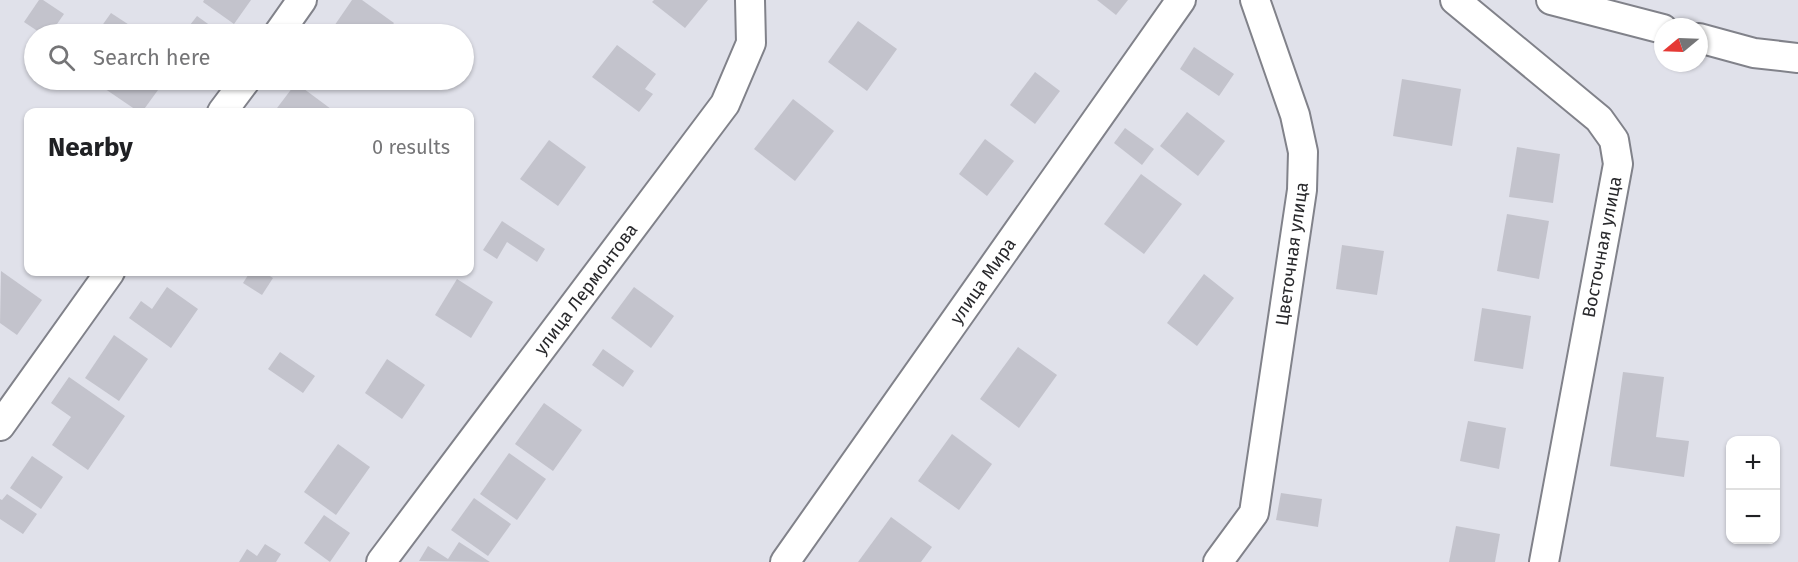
<!DOCTYPE html>
<html lang="en">
<head>
<meta charset="utf-8">
<style>
	:root { --surface:#fff; --page:#f2f2f2; --text:#202124; --muted:#757577; --line:#e0e0e0 }
	body { margin:0; font-family:"Fira Sans",sans-serif; background:var(--page); color:var(--text) }
	.controls { position:absolute; right:18px; bottom:18px; display:grid; overflow:hidden; border-radius:12px; box-shadow:0 2px 4px #0004 }
	.controls button { width:54px; height:54px; display:grid; place-items:center; padding:0; border:0; border-bottom:2px solid var(--line); background:var(--surface); color:var(--text); font:30px sans-serif }
	.compass { position:absolute; left:1654px; top:18px; width:54px; height:54px; border-radius:50%; background:var(--surface); box-shadow:0 2px 4px #0004; rotate:251deg }
	.list { margin:0; padding:0; list-style:none }
	h2 { display:flex; justify-content:space-between; align-items:center; height:78px; margin:0; padding:0 24px; font-size:26px }
	h2 small { font-size:20px; font-weight:400; color:var(--muted) }
	.icon { flex:none; width:33px; height:33px; fill:none; stroke:currentColor; stroke-width:2; stroke-linecap:round; stroke-linejoin:round }
	.map { position:relative; flex:none; width:1798px; height:562px; overflow:hidden }
	.search { position:absolute; background:var(--surface); box-shadow:0 2px 4px #0004; left:24px; top:24px; width:450px; height:66px; display:flex; align-items:center; gap:15px; box-sizing:border-box; padding:0 21px; border-radius:33px; color:var(--muted); font-size:22px }
	.panel { position:absolute; background:var(--surface); box-shadow:0 2px 4px #0004; left:24px; top:108px; width:450px; height:168px; border-radius:12px }
	.map>svg:first-child { display:block }
</style>
</head>
<body>
<div class="map">
<svg width="1798" height="562" viewBox="0 0 1798 562">
	<rect width="100%" height="100%" fill="#e0e1ea"/>
	<g fill="#c3c3cc">
		<path d="M39 0H43L64 14 50 34H42L24 22Z"/>
		<path d="M204 0H251L234 24 203 2Z"/>
		<path d="M352 0H362L394 23 386 34H334L330 32Z"/>
		<path d="M654 0H708L685 28 652 2Z"/>
		<path d="M1097 0H1128L1116 15Z"/>
		<path d="M111 13 143 34H96Z"/>
		<path d="M197 16 222 34H183Z"/>
		<path d="M858 21 897 49 867 91 828 62Z"/>
		<path d="M617 45 656 74 645 89 653 94 639 112 592 77Z"/>
		<path d="M1194 47 1234 74 1219 96 1180 69Z"/>
		<path d="M1035 72 1060 91 1035 124 1010 105Z"/>
		<path d="M1402 79 1461 89 1452 146 1393 136Z"/>
		<path d="M92 80H144L158 90 142 112H139Z"/>
		<path d="M296 83 331 109 328 112H274Z"/>
		<path d="M793 99 834 131 795 181 754 149Z"/>
		<path d="M1187 112 1225 141 1198 176 1160 146Z"/>
		<path d="M1125 128 1154 149 1142 165 1114 143Z"/>
		<path d="M985 139 1014 161 987 196 959 174Z"/>
		<path d="M549 140 586 167 558 206 520 179Z"/>
		<path d="M1517 147 1560 154 1553 203 1509 197Z"/>
		<path d="M1141 174 1182 204 1144 254 1104 224Z"/>
		<path d="M1507 214 1549 221 1539 279 1497 271Z"/>
		<path d="M502 221 545 249 537 262 507 242 497 259 483 250Z"/>
		<path d="M1342 245 1384 251 1377 295 1336 289Z"/>
		<path d="M1 271 42 300 17 335 0 323Z"/>
		<path d="M250 272H263L273 278 262 295 243 283Z"/>
		<path d="M1204 274 1234 298 1197 346 1167 323Z"/>
		<path d="M457 279 493 302 471 338 435 315Z"/>
		<path d="M167 287 198 309 171 348 129 318 141 301 152 309Z"/>
		<path d="M634 287 674 316 651 348 611 318Z"/>
		<path d="M1482 308 1531 316 1523 369 1474 361Z"/>
		<path d="M114 335 148 359 119 401 85 378Z"/>
		<path d="M1018 347 1057 375 1019 428 980 399Z"/>
		<path d="M603 349 634 371 623 387 592 365Z"/>
		<path d="M280 352 315 376 303 393 268 369Z"/>
		<path d="M387 359 425 385 402 419 365 393Z"/>
		<path d="M1623 372 1664 377 1656 437 1689 441 1684 477 1610 466Z"/>
		<path d="M69 377 125 416 88 470 52 445 71 417 51 403Z"/>
		<path d="M544 403 582 430 553 471 515 444Z"/>
		<path d="M1468 421 1506 428 1499 469 1460 461Z"/>
		<path d="M952 434 992 464 959 510 918 481Z"/>
		<path d="M338 444 370 467 336 515 304 492Z"/>
		<path d="M509 453 546 479 517 520 480 494Z"/>
		<path d="M32 456 63 477 41 509 10 488Z"/>
		<path d="M1281 493 1322 499 1318 527 1276 520Z"/>
		<path d="M7 494 37 514 23 534 0 519V499L2 500Z"/>
		<path d="M474 498 511 524 488 556 451 530Z"/>
		<path d="M324 515 350 533 330 562 304 543Z"/>
		<path d="M891 517 932 547 921 562H858Z"/>
		<path d="M1456 526 1500 534 1495 562H1449Z"/>
		<path d="M459 542 490 562 419 561 428 546 448 559Z"/>
		<path d="M265 544 281 554 276 562H239L247 549 257 556Z"/>
	</g>
	<g fill="none" stroke-linecap="round" stroke-linejoin="round">
		<g stroke="#81828a" stroke-width="32">
			<g id="street">
				<path d="M1455 0 1599 119 1614 140 1618 164 1544 562"/>
				<path d="M1551 0 1663 29"/>
				<path d="M278 34 302 0"/>
				<path d="M1699 38 1754 53 1798 58"/>
				<path d="M222 112 246 80"/>
				<path d="M0 426 110 272"/>
				<path d="M381 562 725 104 751 43 750 0"/>
				<path d="M785 562 1181 0"/>
				<path d="M1218 562 1254 513 1302 190 1303 152 1295 115 1255 0"/>
			</g>
		</g>
		<use href="#street" stroke="#fff" stroke-width="28"/>
	</g>
	<g text-anchor="middle" stroke-width="4.5" stroke-linejoin="round" paint-order="stroke">
		<g font-size="18" fill="#29292c" stroke="#fff">
			<text transform="translate(1602 247) rotate(-79)" y="6">Восточная улица</text>
			<text transform="translate(1292 254) rotate(-82)" y="6">Цветочная улица</text>
			<text transform="translate(983 281) rotate(-55)" y="6">улица Мира</text>
			<text transform="translate(586 289) rotate(-53)" y="6">улица Лермонтова</text>
		</g>
	</g>
</svg>
<div class="controls">
<button>+</button>
<button>−</button>
</div>
<svg class="compass" viewBox="-18 -18 36 36"><path d="M0-13l5 13h-10z" fill="#e53935"/><path d="M0 13l5-13h-10z" fill="#757577"/></svg>
<div class="search"><svg class="icon" aria-label="search" viewBox="0 0 24 24"><circle cx="10" cy="10" r="6"/><path d="M15 15l6 6"/></svg>Search here</div>
<section class="panel">
<h2>Nearby<small>0 results</small></h2>
<ul class="list">
</ul>
</section>
</div>
</body>
</html>
